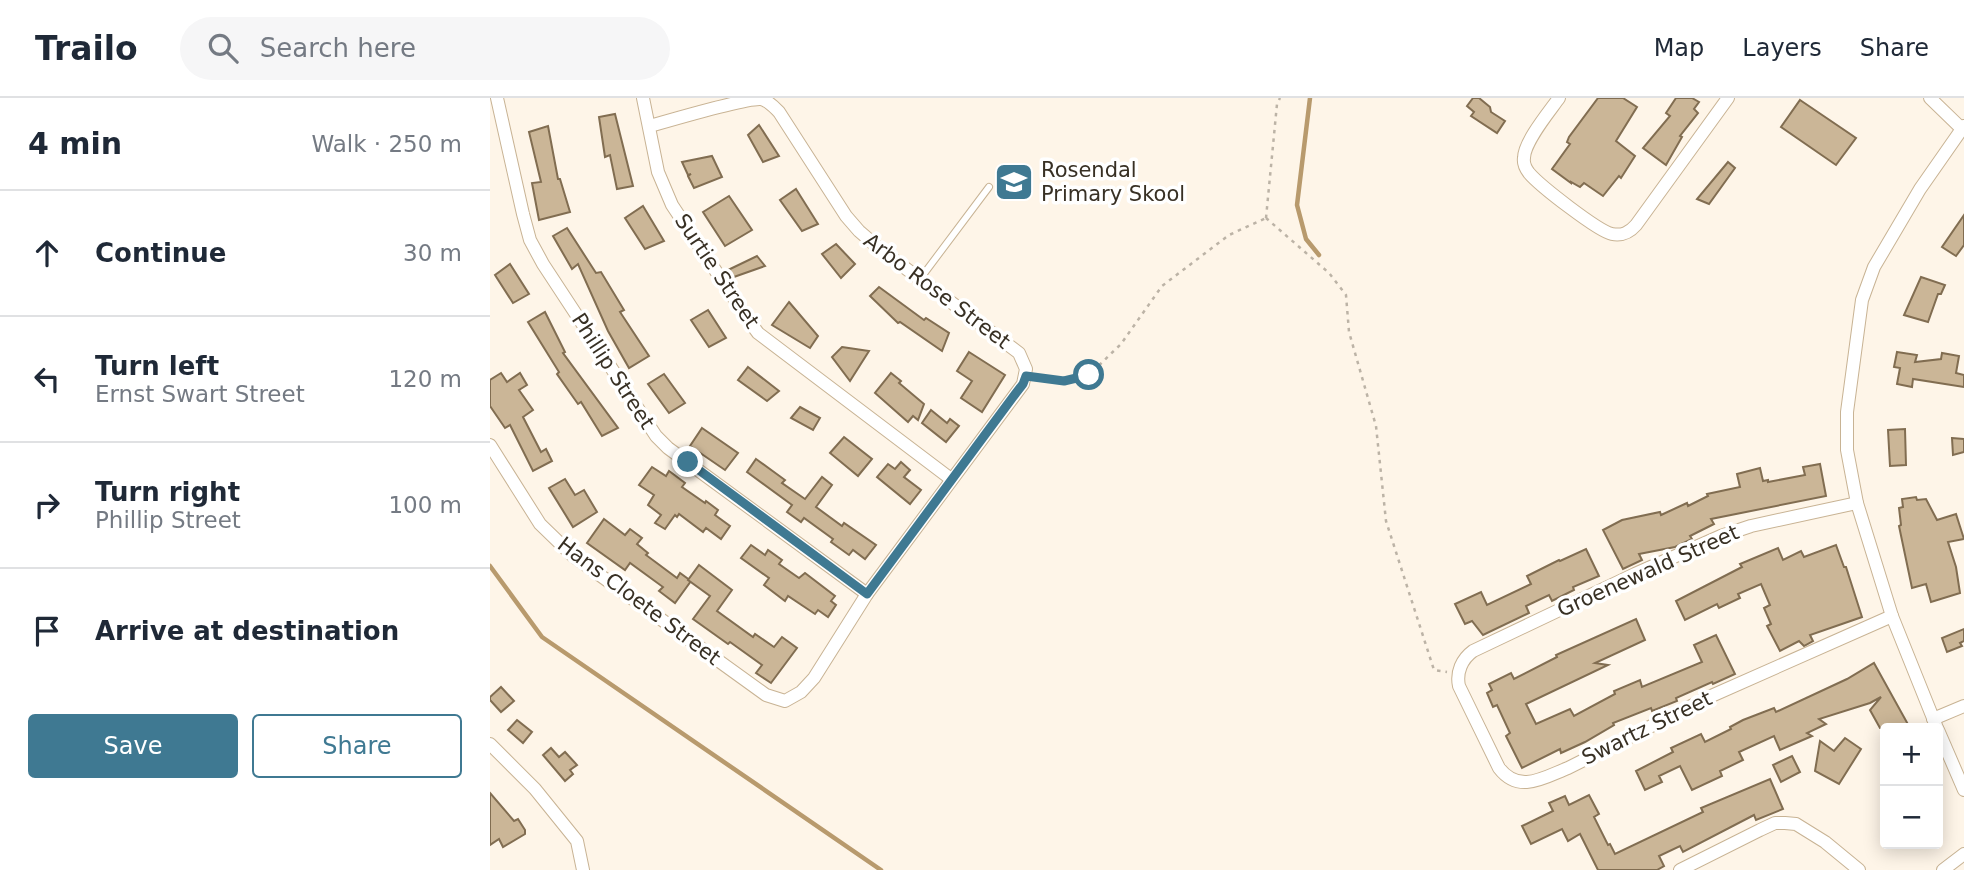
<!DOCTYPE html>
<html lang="en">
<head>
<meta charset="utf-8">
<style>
	:root { --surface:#fff; --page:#f6f6f7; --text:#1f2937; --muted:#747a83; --line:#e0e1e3; --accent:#3f7992 }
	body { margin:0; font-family:"DejaVu Sans",sans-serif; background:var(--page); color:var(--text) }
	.controls { position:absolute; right:21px; bottom:21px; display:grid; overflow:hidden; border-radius:7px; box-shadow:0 4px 18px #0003 }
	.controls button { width:63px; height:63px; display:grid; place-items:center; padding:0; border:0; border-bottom:2px solid var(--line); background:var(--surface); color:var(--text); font:35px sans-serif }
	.stop { position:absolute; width:21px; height:21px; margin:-16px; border:5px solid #3f7992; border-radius:50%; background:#fff }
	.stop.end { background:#3f7992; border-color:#fff; box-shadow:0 2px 7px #0008 }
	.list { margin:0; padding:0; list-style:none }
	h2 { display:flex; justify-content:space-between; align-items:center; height:91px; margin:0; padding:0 28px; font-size:30px }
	h2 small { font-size:23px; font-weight:400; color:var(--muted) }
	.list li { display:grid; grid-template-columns:46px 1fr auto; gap:21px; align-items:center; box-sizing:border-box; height:126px; padding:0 28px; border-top:2px solid var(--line) }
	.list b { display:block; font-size:26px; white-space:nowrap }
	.list p { margin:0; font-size:23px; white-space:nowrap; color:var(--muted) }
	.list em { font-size:23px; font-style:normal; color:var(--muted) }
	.actions { display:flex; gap:14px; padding:21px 28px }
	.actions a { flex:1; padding:16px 0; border:2px solid var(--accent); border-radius:7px; text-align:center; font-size:24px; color:var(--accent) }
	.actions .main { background:var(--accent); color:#fff }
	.icon { flex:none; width:38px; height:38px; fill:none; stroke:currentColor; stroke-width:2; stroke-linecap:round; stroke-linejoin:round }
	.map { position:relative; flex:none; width:1474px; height:772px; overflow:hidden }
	header { display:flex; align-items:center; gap:42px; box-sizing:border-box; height:98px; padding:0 35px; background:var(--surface); border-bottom:2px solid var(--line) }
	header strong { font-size:33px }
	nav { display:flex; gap:38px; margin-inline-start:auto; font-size:24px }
	.search { width:490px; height:63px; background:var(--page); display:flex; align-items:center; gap:18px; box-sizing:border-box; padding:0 24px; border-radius:38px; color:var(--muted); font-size:26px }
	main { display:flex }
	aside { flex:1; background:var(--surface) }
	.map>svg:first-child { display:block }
</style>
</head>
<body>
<header>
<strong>Trailo</strong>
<div class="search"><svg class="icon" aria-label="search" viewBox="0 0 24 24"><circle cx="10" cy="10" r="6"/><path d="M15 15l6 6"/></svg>Search here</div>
<nav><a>Map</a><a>Layers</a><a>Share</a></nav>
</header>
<main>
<aside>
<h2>4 min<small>Walk · 250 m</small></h2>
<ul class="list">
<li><svg class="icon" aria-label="ahead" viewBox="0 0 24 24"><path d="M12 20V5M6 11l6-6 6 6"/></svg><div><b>Continue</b></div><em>30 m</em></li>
<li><svg class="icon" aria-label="left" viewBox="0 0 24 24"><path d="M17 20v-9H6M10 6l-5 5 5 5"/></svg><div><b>Turn left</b><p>Ernst Swart Street</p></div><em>120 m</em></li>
<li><svg class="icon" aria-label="right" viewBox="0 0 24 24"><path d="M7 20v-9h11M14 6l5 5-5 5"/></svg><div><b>Turn right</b><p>Phillip Street</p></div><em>100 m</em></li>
<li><svg class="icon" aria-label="arrive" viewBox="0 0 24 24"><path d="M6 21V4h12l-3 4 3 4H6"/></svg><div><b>Arrive at destination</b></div></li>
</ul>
<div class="actions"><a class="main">Save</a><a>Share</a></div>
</aside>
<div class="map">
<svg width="1474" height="772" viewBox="0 0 1474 772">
	<rect width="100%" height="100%" fill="#fef5e8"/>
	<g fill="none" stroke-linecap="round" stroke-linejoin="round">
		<g stroke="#b89a6d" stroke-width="4.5">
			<path d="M820 0 807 107 816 141 829 157"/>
			<path d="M0 468 52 539 391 772"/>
		</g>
	</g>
	<g fill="#cbb697" stroke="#816d51" stroke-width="2">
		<path d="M983 0H989L1000 9 1001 14 1015 23 1007 35 981 18 984 14 977 8Z"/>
		<path d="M1108 0H1133L1147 9 1126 43 1145 58 1131 80 1129 78 1113 98 1094 85 1090 89 1081 84V85L1062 71 1080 46 1077 44 1079 39Z"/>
		<path d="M1186 0H1202L1209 4 1204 11 1208 15 1190 38 1192 39 1176 67 1153 50 1180 18 1176 15Z"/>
		<path d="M1310 2 1366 40 1346 67 1291 29Z"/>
		<path d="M125 16 143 88 127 91 120 57 115 59 109 19Z"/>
		<path d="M269 27 289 58 273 64 258 37Z"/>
		<path d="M58 28 68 81H70L80 114 49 122 42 85 51 84 39 34Z"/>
		<path d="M222 58 232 79 204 90 198 78 201 76 198 77 192 64Z"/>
		<path d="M1238 64 1245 70 1219 106 1207 101Z"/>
		<path d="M306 91 328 126 312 133 290 102Z"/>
		<path d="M239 98 262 132 235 148 213 114Z"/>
		<path d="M153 108 174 143 155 151 135 120Z"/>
		<path d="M1474 117V147L1466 158 1452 149Z"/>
		<path d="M77 130 106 175 111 174 134 212 130 214 159 258 139 270 118 233 88 166 82 171 63 138Z"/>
		<path d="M346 146 365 166 351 180 332 156Z"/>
		<path d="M267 158 275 168 241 180 236 173Z"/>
		<path d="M20 166 39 196 23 205 5 177Z"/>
		<path d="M1431 179 1455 187 1451 196H1448L1438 224 1414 217Z"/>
		<path d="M389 189 434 222 436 220 459 235 452 253 410 224 408 225 380 198Z"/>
		<path d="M299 204 328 238 320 250 282 227Z"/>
		<path d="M218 212 236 240 219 249 201 222Z"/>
		<path d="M55 214 75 254 73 255 128 330 112 338 91 304 88 306 67 276 69 274 38 224Z"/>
		<path d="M352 249 379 253 360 283 342 259Z"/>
		<path d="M479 254 515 277 492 314 471 300 482 283 467 273Z"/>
		<path d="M1407 254 1427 257 1425 264 1451 261 1452 255 1469 258 1466 275 1474 277V289L1423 281 1422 289 1407 286 1410 270 1404 269Z"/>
		<path d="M258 269 289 293 277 303 248 282Z"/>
		<path d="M11 275 17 284 30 275 37 287 29 292 43 312 33 319 51 354 56 351 62 363 43 373 20 327 15 330 0 308V282Z"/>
		<path d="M401 275 411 283 409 285 434 306 428 322 423 318 418 324 385 295Z"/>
		<path d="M174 276 195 305 179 315 158 286Z"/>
		<path d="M310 309 330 320 323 332 301 320Z"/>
		<path d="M441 312 457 325 460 321 469 328 456 344 432 325Z"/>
		<path d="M212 330 248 355 235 372 200 348Z"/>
		<path d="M1415 331 1416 367 1400 368 1398 332Z"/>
		<path d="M354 339 382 361 368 378 340 355Z"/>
		<path d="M1462 340 1474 341V354L1463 357Z"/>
		<path d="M266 361 295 382 292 385 315 401 332 379 342 387 326 409 352 428 354 425 386 447 375 461 363 452 359 457 341 444 343 441 314 420 311 424 297 414 302 407 257 374Z"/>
		<path d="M411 364 420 372 414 379 431 392 420 406 387 379 398 366 405 371Z"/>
		<path d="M1330 366 1336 398 1221 421 1224 426 1200 438 1202 441 1185 449 1149 456 1152 462 1133 471 1113 432 1132 422 1170 414 1171 417 1197 405 1198 408 1218 398 1217 396 1250 389 1247 376 1270 370 1273 383 1278 382V384L1315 377 1313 369Z"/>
		<path d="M162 369 176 378 179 373 195 385 192 389 215 405 216 403 228 412 225 417 240 428 231 441 216 430 213 434 189 416 187 419 185 417 175 431 165 425 171 417 158 407 164 397 149 387Z"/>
		<path d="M75 381 85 397 94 392 107 414 83 429 59 390Z"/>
		<path d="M1426 399 1427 402 1436 401 1447 422 1466 416 1474 441 1458 444 1466 469 1470 495 1441 504 1436 486 1422 490 1409 428 1411 427 1409 410 1413 409 1412 401Z"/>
		<path d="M114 421 135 437 140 431 152 440 147 446 158 455 156 457 187 480 190 475 201 483 185 505 169 493 173 489 140 465 135 472 97 445Z"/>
		<path d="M261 447 275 457 278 452 292 462 289 466 309 480 315 475 345 498 341 503 346 507 338 519 328 512 325 516 298 498 295 503 274 487 279 480 251 460Z"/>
		<path d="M1346 447 1354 469H1356L1372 519 1320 537 1323 543 1314 548 1309 543 1290 553 1277 528 1281 526 1274 510 1280 507 1271 486 1248 496 1250 500 1229 510 1227 506 1195 522 1186 503 1252 469 1250 466 1288 450 1293 462 1311 453 1314 459Z"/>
		<path d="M1096 451 1109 478 1083 489 1084 492 1062 503 1059 497 1036 508 1039 515 993 537 982 523 975 526 965 506 991 494 997 507 1041 486 1037 478 1069 462 1070 463Z"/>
		<path d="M209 467 242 492 227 513 263 539 265 536 284 549 292 539 307 550 281 585 266 575 272 567 240 544 238 546 203 521 220 498 198 482Z"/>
		<path d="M1146 521 1155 542 1105 565 1118 567 1036 606 1046 626 1080 611 1084 618 1125 596 1124 593 1150 582 1152 589 1212 564 1204 547 1226 537 1245 576 1223 586 1222 584 1186 600 1187 603 1162 613 1161 610 1123 625 1124 627 1095 644 1071 655 1070 651 1032 670 1016 638 1020 635 1007 607 1003 609 997 595 1002 592 999 586 1021 575 1024 581 1067 559 1066 557Z"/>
		<path d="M1474 531V543L1470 545 1472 548 1457 554 1452 540Z"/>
		<path d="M1384 565 1420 630H1390L1380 612 1391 599 1380 605 1329 621 1336 626 1317 635 1322 638 1290 652 1284 638 1249 654 1253 662 1230 673 1232 678 1202 692 1190 668 1169 678 1172 684 1155 692 1146 673 1183 654 1181 650 1211 636 1215 644 1241 631 1240 629 1253 622 1284 610 1286 614 1357 581Z"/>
		<path d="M11 589 24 603 11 614 0 602V599Z"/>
		<path d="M27 622 42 634 33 645 18 632Z"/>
		<path d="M1355 640 1371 651 1349 686 1325 673 1330 643 1344 653Z"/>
		<path d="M61 650 69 659 75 654 87 667 80 672 83 676 75 683 53 657Z"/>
		<path d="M1302 658 1310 674 1291 684 1283 667Z"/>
		<path d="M1280 681 1293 711 1266 722 1264 717 1193 754 1190 748 1169 758 1174 768 1167 772H1108L1090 736 1078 743 1072 731 1041 746 1032 728 1063 713 1059 705 1075 698 1079 707 1099 697 1109 716 1104 719 1118 747 1120 746 1125 756 1213 714 1211 710Z"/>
		<path d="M0 695 24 723 28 721 35 732V736L13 749 9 741 0 747Z"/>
	</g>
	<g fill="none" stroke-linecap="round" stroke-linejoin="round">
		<g stroke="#c8b394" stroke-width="8">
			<path id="lane" d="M430 181 499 89"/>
		</g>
		<g stroke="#c8b394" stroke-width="14">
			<g id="street">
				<path d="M7 0 33 116 40 142 53 166 166 338 178 350 377 496"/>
				<path d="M153 0 168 74 182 107 257 220 268 235 461 381"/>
				<path d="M1069 0C1059 14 1034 44 1034 60 1033 66 1036 71 1039 75 1050 88 1108 133 1122 136 1132 138 1139 135 1146 127L1238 0"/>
				<path d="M1440 0 1472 31"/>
				<path d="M0 347 50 426 82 457 276 597 295 603 311 594 324 580 377 496 533 286 536 271 529 255 391 152 369 133 356 118 289 14C284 9 279 3 271 1 255 0 181 22 160 28"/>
				<path d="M1367 405 1261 428 1231 438 1145 476 983 553C972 561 966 574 969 588L1009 670C1029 696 1053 680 1078 670L1219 599 1402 518"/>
				<path d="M1443 621 1474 608"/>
				<path d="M1447 630 1402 518 1367 405 1357 352V314L1372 202 1384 169 1430 91 1474 28"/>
				<path d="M1448 632 1474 692"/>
				<path d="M0 646 45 691 87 743 93 772"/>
				<path d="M1190 772 1270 732 1285 725H1295L1306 726 1335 744 1369 772"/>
				<path d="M1453 772 1474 756"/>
			</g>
		</g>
		<g stroke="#bcb3a6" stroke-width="2.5" stroke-dasharray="3.5 5" stroke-linecap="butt">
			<path d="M776 120 839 175 856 197 859 234 886 328 896 423 944 572 957 574"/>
			<path d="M776 120 787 6 790 0"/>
			<path d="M546 279 574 283 599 277 631 246 672 188 739 137 776 120"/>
		</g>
		<use href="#lane" stroke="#fff" stroke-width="6"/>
		<use href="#street" stroke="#fff" stroke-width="12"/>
	</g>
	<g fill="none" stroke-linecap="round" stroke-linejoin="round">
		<path stroke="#3f7992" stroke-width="9" d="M198 364 377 496 526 295 533 286 536 278 574 283 599 277"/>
	</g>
	<defs>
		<g id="school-square" transform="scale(2.0125)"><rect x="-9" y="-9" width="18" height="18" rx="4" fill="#3f7992" stroke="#fff"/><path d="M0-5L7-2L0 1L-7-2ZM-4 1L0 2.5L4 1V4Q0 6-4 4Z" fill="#fff"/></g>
	</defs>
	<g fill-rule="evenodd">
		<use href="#school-square" x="524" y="84"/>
	</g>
	<g text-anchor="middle" stroke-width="7" stroke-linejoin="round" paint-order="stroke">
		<g font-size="21" fill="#383024" stroke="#fff" text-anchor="start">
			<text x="551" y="79">Rosendal<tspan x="551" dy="24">Primary Skool</tspan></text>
		</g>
		<g font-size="21" fill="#383024" stroke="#fff">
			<text transform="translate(227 173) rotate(56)" y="7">Surtie Street</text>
			<text transform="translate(447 193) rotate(37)" y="7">Arbo Rose Street</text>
			<text transform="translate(123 273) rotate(57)" y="7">Phillip Street</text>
			<text transform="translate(1158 473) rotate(-24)" y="7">Groenewald Street</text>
			<text transform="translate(149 503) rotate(37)" y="7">Hans Cloete Street</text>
			<text transform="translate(1157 630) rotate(-26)" y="7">Swartz Street</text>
		</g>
	</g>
</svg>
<div class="controls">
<button>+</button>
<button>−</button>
</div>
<div class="stop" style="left:599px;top:277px"></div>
<div class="stop end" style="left:198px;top:364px"></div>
</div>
</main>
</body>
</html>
